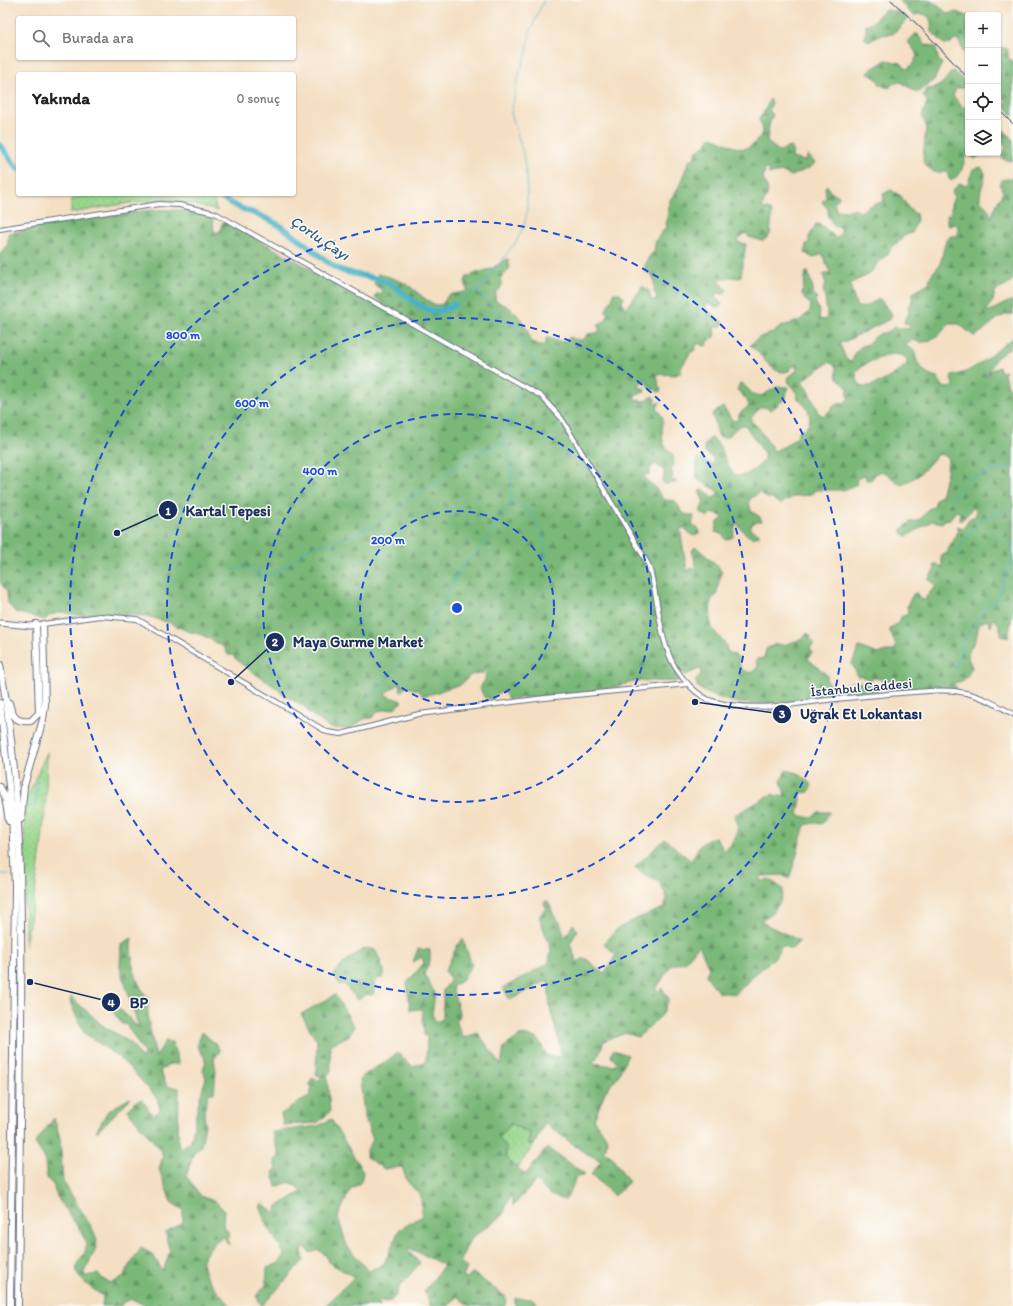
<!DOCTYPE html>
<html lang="tr">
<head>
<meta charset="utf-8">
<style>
	:root { --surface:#fff; --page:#f2f2f2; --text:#222; --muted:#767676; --line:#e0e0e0 }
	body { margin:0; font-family:Itim,sans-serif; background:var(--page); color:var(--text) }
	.controls { position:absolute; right:12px; top:12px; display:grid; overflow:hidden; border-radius:4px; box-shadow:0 1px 3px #0004 }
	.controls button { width:36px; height:36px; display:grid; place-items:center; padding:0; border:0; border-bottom:1px solid var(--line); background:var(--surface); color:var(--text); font:20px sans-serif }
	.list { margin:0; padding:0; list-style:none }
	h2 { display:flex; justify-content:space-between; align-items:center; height:52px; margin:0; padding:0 16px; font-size:17px }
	h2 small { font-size:13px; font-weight:400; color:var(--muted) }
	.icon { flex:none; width:22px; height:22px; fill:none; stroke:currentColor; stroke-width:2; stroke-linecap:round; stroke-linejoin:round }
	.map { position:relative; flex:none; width:1013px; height:1306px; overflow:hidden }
	.search { position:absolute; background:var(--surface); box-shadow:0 1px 3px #0004; left:16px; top:16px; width:280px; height:44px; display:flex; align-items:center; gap:10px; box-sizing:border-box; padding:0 14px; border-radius:4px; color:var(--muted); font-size:15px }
	.panel { position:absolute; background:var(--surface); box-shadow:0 1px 3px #0004; left:16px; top:72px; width:280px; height:124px; border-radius:4px }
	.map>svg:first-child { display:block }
</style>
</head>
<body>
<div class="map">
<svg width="1013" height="1306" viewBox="0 0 1013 1306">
	<defs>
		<pattern id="grass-dots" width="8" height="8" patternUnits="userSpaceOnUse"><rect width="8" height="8" fill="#99d78c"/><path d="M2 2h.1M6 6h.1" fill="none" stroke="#83b97b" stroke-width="1.8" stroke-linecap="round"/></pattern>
		<pattern id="forest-firs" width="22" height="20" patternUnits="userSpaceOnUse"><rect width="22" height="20" fill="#7ab878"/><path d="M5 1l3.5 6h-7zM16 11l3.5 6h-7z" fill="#639666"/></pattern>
	</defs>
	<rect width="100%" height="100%" fill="#fdfcf7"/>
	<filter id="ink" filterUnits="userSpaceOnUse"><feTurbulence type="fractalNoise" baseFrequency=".025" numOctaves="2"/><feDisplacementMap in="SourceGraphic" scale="8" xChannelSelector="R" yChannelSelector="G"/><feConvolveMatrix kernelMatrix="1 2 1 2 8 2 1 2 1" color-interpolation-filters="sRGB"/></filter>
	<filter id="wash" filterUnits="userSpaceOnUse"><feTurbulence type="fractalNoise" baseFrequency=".012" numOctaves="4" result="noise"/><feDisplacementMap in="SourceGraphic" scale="16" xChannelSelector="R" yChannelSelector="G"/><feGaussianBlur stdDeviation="0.9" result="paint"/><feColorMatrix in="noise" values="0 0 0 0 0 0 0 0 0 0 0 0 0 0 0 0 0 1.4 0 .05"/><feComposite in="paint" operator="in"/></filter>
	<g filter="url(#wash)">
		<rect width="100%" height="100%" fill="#f4dfc3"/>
		<g fill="url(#grass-dots)" stroke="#5a8375">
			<path d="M89 194H207L214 201 217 211C164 192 125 204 71 213V200Z"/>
			<path d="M47 752C47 795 43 838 37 880 34 902 28 924 25 947L24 805Z"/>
			<path d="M511 1124 530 1133 528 1143 534 1145 517 1168 506 1157 499 1138Z"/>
		</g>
		<g fill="url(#forest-firs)" stroke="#4a746b" fill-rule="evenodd">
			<path d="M899 0H929L940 6 947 14 956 12 968 16V52L963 51 959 41 955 40 949 44H944L931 31C931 25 933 16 923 14 920 13 916 16 914 15 910 14 902 3 899 0Z"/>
			<path d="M884 10 898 11 907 18V20L893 34 880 35 870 41 865 39 866 25 874 21Z"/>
			<path d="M915 34H918L925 44 936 47 938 59 942 63 934 80 917 93 901 82 894 83 889 88 880 85 878 80 868 73 870 70 886 60 901 63 907 69C912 66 916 60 917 54L908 42Z"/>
			<path d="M1001 47 1008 49V58L1013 61V116L1004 104 1007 100 1006 98 1001 103H998V73L1001 64 998 61 999 49Z"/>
			<path d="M953 71 964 81 963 88H956L953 96 963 108 968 105V153H978V157L974 159 970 154H967L960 174 951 181 949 179 947 172H934L925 165 923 161 926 126 922 116 927 101 923 95 927 89C939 89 944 82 951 72Z"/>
			<path d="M770 99 772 103 769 110 773 115 769 125 767 142 779 151 790 147 793 149 792 158 805 161 808 155 815 163 811 167 792 176 783 172 769 174V169H765L763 179C772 194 766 194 762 208L770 210 772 213 770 235 763 241 749 237 745 233 738 240 739 243 746 244 741 276 739 278 730 277 719 281 727 290 724 294 717 293 714 296 722 304 719 308 708 303 705 307 716 318 724 323 720 327H714L715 337 709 340 707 345 704 346 697 343 695 350 690 353 681 368V373L675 375 657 374 659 387 661 389 660 392H658L653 388V390L650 389 647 386 648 383 645 381 640 383 637 388H644L645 392 635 395V400L646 401 652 396 655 398V404L660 402 657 409 663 418 662 436 664 445 673 455 674 465 671 469 673 476 670 480 676 481V483L665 484 662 482 664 475V471L655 464 650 468 649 475 644 474 645 479 654 486 664 500 675 501 684 514 694 516 692 525 699 529 700 533 694 536 683 528 680 529 687 571 692 567 697 569 692 550 696 547 718 566 722 573C719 580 717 588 717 595L712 598C710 607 709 619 712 627 716 637 727 639 727 651L738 657 741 669 751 673 758 667 756 661 757 659 764 658 766 649 776 644 784 645 802 639 807 633 810 635 811 640 815 643 810 647 812 652 808 659 827 675V681L836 689 834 698C795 697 760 711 722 699 713 696 704 693 697 686L696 680 701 674V668L686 675 678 669 677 672 680 679 678 681C664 682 642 679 629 683 591 695 548 696 508 699L504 692C496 691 496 698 490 699L484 697 480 688 485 680 486 664 483 673 471 675 459 686C446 686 436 696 422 695L419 690 406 687 402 691 400 690 401 685 399 684 387 692 385 695 402 701V703L398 704 395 708 378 711 372 718 364 719 349 729 330 728 309 713 304 706 283 695 275 687 241 664 232 655H228L224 647 202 635 187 631 170 623 147 616 106 614 77 615 62 612 50 615 45 620 15 612 8 603 7 592 0 582V369L2 365 0 353V253L8 244V233L29 230 35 227 150 210C163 210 206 208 213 219L214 232H220L222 223 226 222 336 283 357 296 382 304 381 301 375 298 376 294H380L383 291 374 284 378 274C386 275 397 280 405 283 412 287 431 306 438 305 444 305 445 299 448 295L465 292 467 290 465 281 467 277 476 273 491 269 507 259 509 260V270L500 279 502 284 500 289 496 292 495 300C499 303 503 304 507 306 518 313 529 328 530 341L542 346 546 344V338C556 338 561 347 570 337L574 339 583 340 588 334 597 333 600 329 597 325 606 320 608 315 606 311C607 305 612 302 614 293H620L624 298 622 302 626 310 629 303 640 291 642 286 649 291 651 300H656L657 296 654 292C654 283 657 275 645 272L644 269 648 258 654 251 656 240 666 227 669 201 678 189 689 161 694 158 697 151 706 145 711 137C730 142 743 159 758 139 764 133 762 126 759 119L764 112Z"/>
			<path d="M1004 130 1013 140 1012 161 1002 159V154L1006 148 1001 139 998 138V131Z"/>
			<path d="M981 167 985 173C985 182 979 190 980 200L989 210 991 218C994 209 998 201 1003 192L1000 185 1002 180 1012 178 1013 174V279L1008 285 995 291 993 301 986 310 990 311 1010 301H1013V314C997 313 987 331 974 336L959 324H949C940 335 927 347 913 340L906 343V346L915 351C915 365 925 375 938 377L942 387 950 388 953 385 951 379 952 375C973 375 996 349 1013 338 1013 349 1003 352 995 359 993 365 989 370 987 377L989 378 990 371 999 367 1001 372 1006 371 1004 375 1009 388 1012 390 1013 381V609L1008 638 1002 636 999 625 995 619H993L991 627 987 620 979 624 976 639 969 650 968 658 972 667C967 677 965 682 953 683L957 688 955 690 931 688 918 690H898V684L896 681H883L882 679 874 678 869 680 861 676 858 677 852 663 859 647 878 654 886 651H894L896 646 889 629 898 623 901 617 908 614 907 606 913 594 917 593 922 600 927 599 926 596 936 586 928 580 935 569 934 566 936 563 943 569 941 557 943 554H947C948 546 955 542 956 533L959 530 957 526 964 528 970 518 976 516V510L973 508 962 520H959L960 513 957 511 955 512 950 519 944 520 942 523 932 521 907 536 902 533V529L910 522C920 522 923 517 928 509L934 507 936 499 941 496 947 471 948 458 940 454 937 455 919 475 902 485C889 479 883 461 871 480H866V476L863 475 856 480 857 484 844 490H815L811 495 795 496 780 504 772 498H766L760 492 749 500 751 511 760 517 762 521 755 522 750 527V530L759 533V536C747 541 744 530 736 523L733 537 726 540 722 534 715 532 718 522 723 518 722 516 712 513 708 517 700 512 704 502 699 491 704 489 713 498 719 494 715 489 697 479 696 459 699 458 713 465 714 459 705 452 704 446 710 438C724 440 723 469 738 476 748 476 767 463 764 453L745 425C733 425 731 441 719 437 716 429 715 422 712 414L723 407 733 421 738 420 739 414 749 406 747 400 737 390 740 383H742L753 394 761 396 777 387H788L786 398 771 410 765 407 759 408 751 418V421L758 427 774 451 785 446 797 437 799 431 808 426C813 415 807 406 798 399L797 394 788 381 789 377 797 370V367L791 366 789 371C771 377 764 354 751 347V344L760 337 773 333 782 326 799 321 810 311 811 304 805 300 802 294 806 272H808L813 288 812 294 817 297 815 301 820 312 819 319 825 320 827 317C827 311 825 295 823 290L826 284 823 275 830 272 822 254 813 258 805 253 806 244 809 243V237L816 224C821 223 826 228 828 232L832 234 836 239 841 233V228L834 226 828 217V209L822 202 826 197 825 187 827 185 830 192 838 195 839 198 834 202 836 210 846 211 855 208 859 212C865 211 865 208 870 206 875 203 881 204 884 200L883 194 891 190 901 196 909 209 916 214 917 220 912 233 904 235 900 241 892 246 887 255 878 262 870 274 851 283C850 288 855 301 857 307 867 309 872 301 880 299L892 315 890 319 840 344 846 359 850 362 853 360 855 352 862 346 868 344 872 339 881 333H887L894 327 909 329 910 327 908 324 904 323V321L909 313 908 307 912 301 913 293 929 283C929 273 938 270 941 261 943 254 944 243 948 237L958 235V225L953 224 949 226 947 224V215H951V204L954 197 952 191 960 183 965 186 968 183 973 169ZM891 354C899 355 908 354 907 364 897 374 878 386 862 387L857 380 856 371C867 361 878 359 891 354ZM829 362 836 366 837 378 848 388V399L846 402 835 405 824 416 817 412 818 409C811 400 810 391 802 382L803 380Z"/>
			<path d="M857 682 877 686 878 691 842 693 844 684Z"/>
			<path d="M786 770 798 773 812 785 809 792 800 793 801 799 798 815 810 818 819 812H830L822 824 814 823 805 825C799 843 796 861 789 879L782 875 761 876 760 882 769 879 783 889C782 906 773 911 761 922L800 941 792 949 782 945 776 956 752 977 736 994 718 992 706 975 709 968 699 945 685 962 671 965 656 989 658 992 662 988 669 999 662 1015 638 1037 626 1033 604 1041 598 1057 592 1063 614 1066 617 1062 611 1057 613 1050 628 1055 618 1076 605 1092 594 1120 607 1138 606 1147 603 1151 611 1155 629 1182 614 1196 591 1174 601 1161 582 1151 545 1123 534 1145 528 1144 530 1133 511 1124 499 1138 506 1147V1157L517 1168 526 1174 547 1148 585 1174 576 1177 570 1193 565 1200 550 1195 536 1181 513 1206 511 1193 503 1215 470 1239 460 1261 467 1268 463 1277 467 1279 473 1273 506 1297 505 1306H469L457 1296 449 1306H430L427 1296 424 1292 444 1265 409 1248 408 1251 420 1263 400 1286 396 1296 391 1301 376 1302 380 1306H325L354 1277 328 1262 326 1256 319 1250 310 1253 305 1247 302 1251 304 1260 262 1306 256 1296 266 1285 267 1268 279 1263 285 1255 267 1225 260 1208 262 1203 275 1213 278 1206 301 1192C292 1179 290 1182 276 1187L273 1173 276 1169 274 1160 279 1157 272 1132 318 1126 331 1119 363 1172 361 1182 350 1190 338 1217 347 1246 369 1271 384 1264 399 1230 422 1216 421 1196 407 1181 402 1167 384 1169 366 1157V1151L373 1140 364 1115 360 1078 398 1053 413 1067 426 1061 427 1036 424 1035 422 1009 410 1010 407 983 424 963 422 957 413 962 418 949 430 950V961L424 974 435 993 432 1014 436 1022 443 1019V990L451 980 445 971 458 944 463 939 472 965 462 980 452 987 460 1016 456 1021 463 1038 478 1033 501 1065 504 1047 521 1035C546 1039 535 1039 548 1056L559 1057 561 1049 550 1008 548 980 510 1000 503 988 549 963 551 949 539 916 546 908 544 902 548 901 554 916 560 922 565 938 573 924 577 930 570 944 577 962 585 958 604 974 616 955 604 944 617 929 638 918 664 908 667 897 658 880 647 876 635 867 665 839 691 861C699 847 699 842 716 837L724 851C737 842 740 828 735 815L772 794 777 796 785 795 781 781Z"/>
			<path d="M132 938C129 957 135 983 148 998V1020L156 1057 165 1041 172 1042 179 1064H169L160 1071 167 1086 179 1088 178 1144 182 1148 191 1141 198 1104 206 1078 203 1070 206 1060 197 1046 202 1032 216 1044 220 1051 214 1059 216 1071 214 1093H209L204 1111 205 1124 201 1146 194 1153 186 1176 201 1196 216 1202 224 1210 223 1225 228 1232 229 1245 223 1236C185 1265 208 1278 231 1306H146L132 1299 122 1303 121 1306H102L103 1296C96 1291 84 1284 79 1276 70 1262 87 1257 86 1246 85 1228 54 1202 54 1186L47 1178 44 1157 35 1143 54 1118 60 1138 63 1181 92 1228 97 1241 95 1251 84 1272 85 1276 98 1274 104 1280 112 1283 123 1277 141 1248 152 1254 163 1271 170 1251 167 1242 166 1232 183 1222V1210L171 1202 159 1169 163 1156 161 1150 127 1110 135 1102 142 1099 153 1116 160 1110 157 1098 130 1068 117 1056 84 1033 70 1002 71 997 102 1025 131 1043 142 1059 144 1053 126 1024H122L112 1010 118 1007 139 1028 120 967 121 944Z"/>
			<path d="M367 948 375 950 382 963 380 966 384 969V974L382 978 377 979 373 987 374 993 371 995 366 994 358 1000 344 984 340 985 333 974C344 963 352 954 367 948Z"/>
			<path d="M335 995 354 1026 350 1035 330 1045 331 1072 327 1075 330 1112 317 1123 283 1125 281 1114C291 1109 297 1102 308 1098L312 1089 309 1084 312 1078 318 1081 322 1076 316 1075 317 1041 301 1014Z"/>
			<path d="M130 1098H131L97 1132 96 1131 108 1111Z"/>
			<path d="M515 1298 533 1299 539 1306H515Z"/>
		</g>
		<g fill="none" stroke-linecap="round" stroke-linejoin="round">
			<g stroke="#48b2c6" stroke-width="1">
				<path d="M476 290 516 330 527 351 540 364 536 373 528 371 524 379"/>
				<path d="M454 305 481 287 516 242 524 226 527 211V181L523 153 511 113 519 74 527 53 530 32 544 0"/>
				<path d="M948 502 971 479 997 470 1013 467"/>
				<path d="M512 504C544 510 546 545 546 571"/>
				<path d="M957 552C974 530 983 513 1013 510"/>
				<path d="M233 570 245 568 262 576 274 574 313 546 331 544 369 528 418 494 432 487 468 456 504 442 520 388"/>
				<path d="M955 669 966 636 985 609 997 600 1012 557 1013 542"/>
				<path d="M365 705 403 659 415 655 460 569 481 547 511 504V469L508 450 504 442"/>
				<path d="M25 807H35L37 780"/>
				<path d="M0 874H9"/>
			</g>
			<g stroke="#48b2c6" stroke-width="6">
				<path d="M0 145 18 169"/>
				<path d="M217 194C234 209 257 212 277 224 291 232 304 243 316 253 323 258 330 265 338 269 354 276 372 275 388 283 400 289 419 308 428 310 437 313 446 310 454 305"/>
			</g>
		</g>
	</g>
	<g filter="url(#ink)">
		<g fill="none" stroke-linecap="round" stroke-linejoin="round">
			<g stroke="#676d81" stroke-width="6">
				<g id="minor">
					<path d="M0 229 159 204 179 205 215 213 541 396 562 419 648 564C659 595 658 639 675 667 683 680 697 696 712 701 750 712 789 705 827 700 856 697 885 694 915 692 929 691 945 689 960 692 978 694 997 705 1013 714"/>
					<path d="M43 624 100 616 137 619 327 732 341 734 419 714 545 698 688 684"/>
				</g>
			</g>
			<g stroke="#676d81" stroke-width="7">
				<path id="major" d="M0 623 31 626 38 624"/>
			</g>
			<g stroke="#676d81" stroke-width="8">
				<g id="highway">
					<path d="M0 665C22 785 22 907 21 1029 20 1121 19 1214 18 1306"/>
					<path d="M0 703 12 814 15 886 10 1306"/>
					<path d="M9 703C12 716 16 723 31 721L39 713 36 624"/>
					<path d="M0 787 5 797 9 821"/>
					<path d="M21 819 24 786 43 719 45 705 43 624"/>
				</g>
			</g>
			<use href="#minor" stroke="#fff" stroke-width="4"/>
			<use href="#major" stroke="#fff" stroke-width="5"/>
			<use href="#highway" stroke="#fff" stroke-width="6"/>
			<g stroke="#1b2f5e" stroke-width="1">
				<path d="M891 0 921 28 968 78"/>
				<path d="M998 109 1013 124"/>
			</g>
		</g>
	</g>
	<g fill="none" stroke="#1d4ed8" stroke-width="2" stroke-dasharray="7 5">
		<circle cx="457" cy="608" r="97"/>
		<circle cx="457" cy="608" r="194"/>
		<circle cx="457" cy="608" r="290"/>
		<circle cx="457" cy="608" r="387"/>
	</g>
	<g text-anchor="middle" stroke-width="3" stroke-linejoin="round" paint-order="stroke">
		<g font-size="14" fill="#1b2f5e" stroke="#fdfcf7">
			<text transform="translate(861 687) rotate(-5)" y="5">İstanbul Caddesi</text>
		</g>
		<g font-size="15" font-style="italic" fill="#2b5d82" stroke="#fdfcf7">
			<text transform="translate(320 238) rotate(34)" y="5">Çorlu Çayı</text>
		</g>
	</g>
	<circle cx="457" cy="608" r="6" fill="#1d4ed8" stroke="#fdfcf7" stroke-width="2"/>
	<g font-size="12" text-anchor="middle" font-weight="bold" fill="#1d4ed8" stroke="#fdfcf7" stroke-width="3" stroke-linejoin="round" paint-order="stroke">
		<text x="183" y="339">800 m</text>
		<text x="252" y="407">600 m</text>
		<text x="320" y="475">400 m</text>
		<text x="388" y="544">200 m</text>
	</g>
	<path fill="none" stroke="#1b2f5e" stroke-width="1.5" d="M117 533L168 510M231 682L275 642M695 702L782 714M30 982L111 1002"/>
	<g fill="#1b2f5e" stroke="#fdfcf7" stroke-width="1.5">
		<circle cx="117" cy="533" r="4"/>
		<circle cx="231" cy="682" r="4"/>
		<circle cx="695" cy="702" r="4"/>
		<circle cx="30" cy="982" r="4"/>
		<circle cx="168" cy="510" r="10"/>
		<circle cx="275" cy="642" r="10"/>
		<circle cx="782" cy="714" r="10"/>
		<circle cx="111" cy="1002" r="10"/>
	</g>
	<g font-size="12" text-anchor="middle" font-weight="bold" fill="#fff">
		<text x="168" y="515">1</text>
		<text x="275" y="646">2</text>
		<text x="782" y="718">3</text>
		<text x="111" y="1007">4</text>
	</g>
	<g font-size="15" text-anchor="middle" font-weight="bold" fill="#1b2f5e" stroke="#fdfcf7" stroke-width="3" stroke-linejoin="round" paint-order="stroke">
		<text x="228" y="516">Kartal Tepesi</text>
		<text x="358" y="647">Maya Gurme Market</text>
		<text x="861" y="719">Uğrak Et Lokantası</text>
		<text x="139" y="1008">BP</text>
	</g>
</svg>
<div class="controls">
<button>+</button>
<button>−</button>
<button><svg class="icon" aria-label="locate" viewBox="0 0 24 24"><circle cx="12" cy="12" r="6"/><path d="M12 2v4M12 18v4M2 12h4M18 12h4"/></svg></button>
<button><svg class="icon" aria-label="layers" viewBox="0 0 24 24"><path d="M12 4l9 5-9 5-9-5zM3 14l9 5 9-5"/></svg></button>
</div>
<div class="search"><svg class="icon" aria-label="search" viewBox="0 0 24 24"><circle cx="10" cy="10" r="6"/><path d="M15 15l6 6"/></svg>Burada ara</div>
<section class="panel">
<h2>Yakında<small>0 sonuç</small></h2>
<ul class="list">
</ul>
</section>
</div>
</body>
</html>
